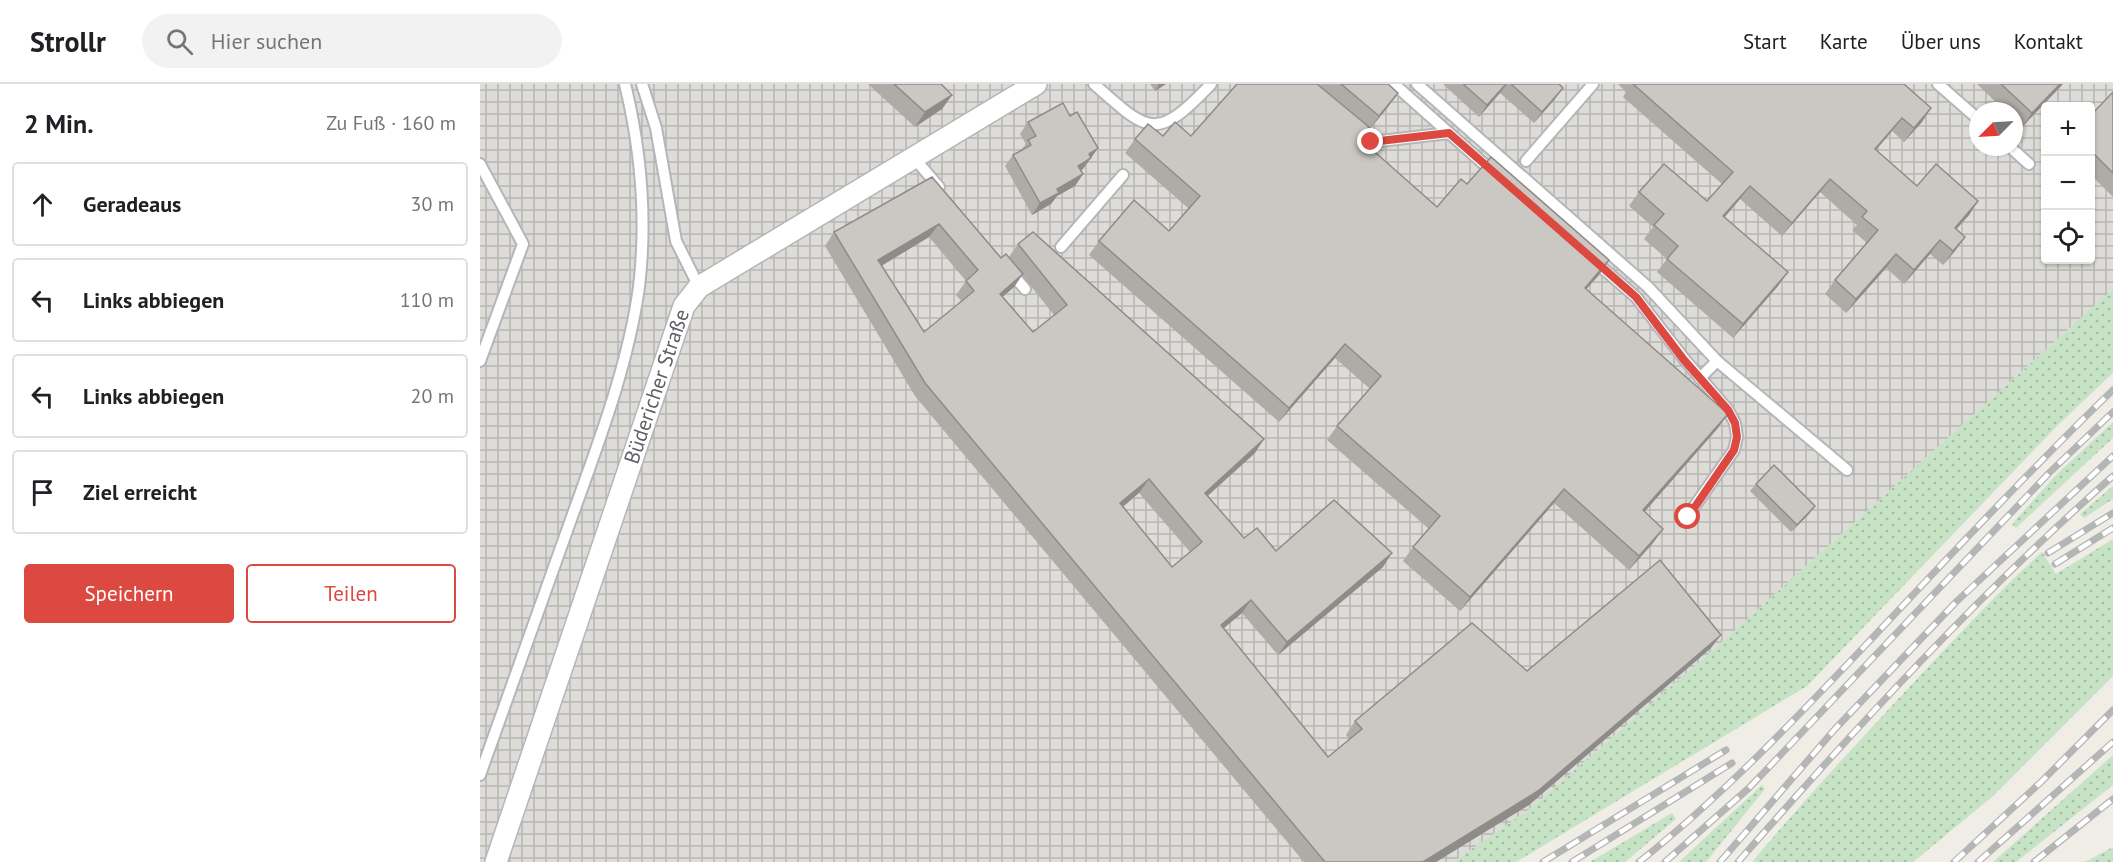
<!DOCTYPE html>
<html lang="de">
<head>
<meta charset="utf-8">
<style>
	:root { --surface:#fff; --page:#f2f2f2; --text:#202124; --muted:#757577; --line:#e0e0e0; --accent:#db4940 }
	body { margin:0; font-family:"PT Sans",sans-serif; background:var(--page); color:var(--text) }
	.controls { position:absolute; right:18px; top:18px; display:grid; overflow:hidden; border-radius:6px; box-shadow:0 2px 4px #0004 }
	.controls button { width:54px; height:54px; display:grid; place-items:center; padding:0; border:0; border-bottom:2px solid var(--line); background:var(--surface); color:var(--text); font:30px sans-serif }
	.compass { position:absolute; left:1489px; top:18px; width:54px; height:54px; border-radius:50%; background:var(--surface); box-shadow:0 2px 4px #0004; rotate:246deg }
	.stop { position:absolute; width:18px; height:18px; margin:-14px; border:4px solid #db4940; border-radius:50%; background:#fff }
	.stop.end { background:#db4940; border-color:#fff; box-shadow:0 2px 6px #0008 }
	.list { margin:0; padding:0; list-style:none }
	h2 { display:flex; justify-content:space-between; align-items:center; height:78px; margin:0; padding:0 24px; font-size:26px }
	h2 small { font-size:20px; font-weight:400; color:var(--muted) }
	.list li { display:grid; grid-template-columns:39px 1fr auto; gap:18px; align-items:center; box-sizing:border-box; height:84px; margin:0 12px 12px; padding:0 12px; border:2px solid var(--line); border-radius:6px }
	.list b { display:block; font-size:22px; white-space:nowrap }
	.list em { font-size:20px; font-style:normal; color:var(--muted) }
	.actions { display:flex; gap:12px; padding:18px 24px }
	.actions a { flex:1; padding:14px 0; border:2px solid var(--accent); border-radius:6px; text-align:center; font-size:21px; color:var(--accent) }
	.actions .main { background:var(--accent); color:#fff }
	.icon { flex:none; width:33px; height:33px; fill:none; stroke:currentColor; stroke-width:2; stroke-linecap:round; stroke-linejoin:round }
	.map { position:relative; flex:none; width:1633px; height:778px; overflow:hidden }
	header { display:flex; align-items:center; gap:36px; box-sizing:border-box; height:84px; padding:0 30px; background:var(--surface); border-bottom:2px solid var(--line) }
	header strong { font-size:28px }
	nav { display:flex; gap:33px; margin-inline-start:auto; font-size:21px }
	.search { width:420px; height:54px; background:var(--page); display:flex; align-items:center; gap:15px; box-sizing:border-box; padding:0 21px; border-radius:33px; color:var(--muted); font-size:22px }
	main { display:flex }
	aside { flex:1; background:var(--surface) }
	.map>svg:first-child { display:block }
</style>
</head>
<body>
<header>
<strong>Strollr</strong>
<div class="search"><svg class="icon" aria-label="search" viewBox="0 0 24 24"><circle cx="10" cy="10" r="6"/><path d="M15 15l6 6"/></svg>Hier suchen</div>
<nav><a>Start</a><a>Karte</a><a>Über uns</a><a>Kontakt</a></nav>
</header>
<main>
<aside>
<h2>2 Min.<small>Zu Fuß · 160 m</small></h2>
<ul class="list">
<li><svg class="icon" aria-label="ahead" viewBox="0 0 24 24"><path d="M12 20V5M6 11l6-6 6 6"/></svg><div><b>Geradeaus</b></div><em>30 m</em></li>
<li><svg class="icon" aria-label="left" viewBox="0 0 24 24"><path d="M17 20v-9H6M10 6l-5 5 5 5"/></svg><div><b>Links abbiegen</b></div><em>110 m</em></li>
<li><svg class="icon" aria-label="left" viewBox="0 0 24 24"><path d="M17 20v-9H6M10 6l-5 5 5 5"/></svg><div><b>Links abbiegen</b></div><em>20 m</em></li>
<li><svg class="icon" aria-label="arrive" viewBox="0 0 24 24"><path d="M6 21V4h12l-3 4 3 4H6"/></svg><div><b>Ziel erreicht</b></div></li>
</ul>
<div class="actions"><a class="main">Speichern</a><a>Teilen</a></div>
</aside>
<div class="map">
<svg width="1633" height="778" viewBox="0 0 1633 778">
	<defs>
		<pattern id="industrial-grid" width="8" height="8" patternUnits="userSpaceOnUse" patternTransform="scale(1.5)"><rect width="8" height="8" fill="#dedcd8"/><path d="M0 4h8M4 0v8" fill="none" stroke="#b7b6b3"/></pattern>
		<pattern id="grass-dots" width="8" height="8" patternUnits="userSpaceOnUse" patternTransform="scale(1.5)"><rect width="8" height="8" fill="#c6e4c5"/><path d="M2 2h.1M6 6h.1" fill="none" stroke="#a4bca4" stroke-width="1.8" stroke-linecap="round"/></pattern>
	</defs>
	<rect width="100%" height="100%" fill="#efede6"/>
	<path fill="url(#industrial-grid)" fill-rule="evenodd" d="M0 0H1633V205L1232 567 1051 724 973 778H0ZM1566 22H1610V176H1566ZM1498 27H1534V63H1498Z"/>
	<g fill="url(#grass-dots)">
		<path d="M1633 205V289L1578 341 1327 602 1036 778H973L1051 724 1232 567Z"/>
		<path d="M1633 338V354L1536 444 1532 440 1575 392Z"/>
		<path d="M1633 402V415L1604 434 1600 430Z"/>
		<path d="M1633 455V592L1513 712 1433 778H1272C1324 716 1379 657 1434 598 1476 554 1517 509 1562 468L1576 490Z"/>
		<path d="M1633 671V701L1536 778H1513Z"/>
		<path d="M1282 701 1285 705 1226 778H1199Z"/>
		<path d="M1192 729 1196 735 1145 778H1110Z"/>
		<path d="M1633 763V778H1605Z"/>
	</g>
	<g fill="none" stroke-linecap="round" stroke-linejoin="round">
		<g stroke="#b3b6ba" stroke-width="14">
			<g id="lane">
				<path d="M162 0 176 44 196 157 219 203"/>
				<path d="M614 0C669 49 676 58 731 0"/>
				<path d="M914 0 969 49"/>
				<path d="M937 0 1168 203 1237 277 1367 386"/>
				<path d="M1458 0 1498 35"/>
				<path d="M872 44 892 58 969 49 1013 88"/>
				<path d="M1530 63 1549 80"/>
				<path d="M434 74 459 103"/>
				<path d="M1046 77 1113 0"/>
				<path d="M0 80 43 160 0 277"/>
				<path d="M581 163 643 91"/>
				<path d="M1113 176 1156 213 1205 276 1248 326 1255 339 1257 353 1254 366 1207 433"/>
				<path d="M529 186 545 205"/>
				<path d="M1220 294 1237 277"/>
				<path d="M0 691C28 612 56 534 84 455 113 373 147 289 159 203 167 135 161 66 145 0"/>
			</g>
		</g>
		<g stroke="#b3b6ba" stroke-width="24">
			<g id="street">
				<path id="s1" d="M16 778 204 222 219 203 556 0"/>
			</g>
		</g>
		<use href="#lane" stroke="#fff" stroke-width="10"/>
		<use href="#street" stroke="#fff" stroke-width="21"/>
		<g stroke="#b4b5b5" stroke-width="7">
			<g id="rail">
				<path d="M1568 469 1633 429"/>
				<path d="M1575 480 1633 444"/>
				<path d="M1063 778 1246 666"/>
				<path d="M1092 778 1252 679"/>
				<path d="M1159 778C1246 709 1321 629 1398 548 1475 466 1552 384 1633 306"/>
				<path d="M1185 778 1269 704 1569 389 1633 328"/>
				<path d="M1240 778 1355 645 1477 517 1633 372"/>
				<path d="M1258 778C1377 642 1498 511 1633 392"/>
				<path d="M1474 778 1561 698 1633 626"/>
				<path d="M1498 778 1633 658"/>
				<path d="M1554 778 1633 715"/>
			</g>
		</g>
		<use href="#rail" stroke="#fff" stroke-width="4.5" stroke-dasharray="14" stroke-linecap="butt"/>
	</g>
	<g fill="#afaca8" fill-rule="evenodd">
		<path d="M388 0H461L472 11 462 25 435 43Z"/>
		<path d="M670 0H686L675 7Z"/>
		<path d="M757 0H908V23L889 46 888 45 880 55 957 123 987 100 1129 176 1119 191 1106 205 1238 344 1164 428 1183 445 1173 459 1149 486 1074 419 980 527 923 477 933 463 949 445 847 356 857 342 890 305 855 274 799 338 609 171 619 157 689 147 708 124 645 69 655 55 683 52H711Z"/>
		<path d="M963 0H1079L1075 15 1054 39 1020 9 999 33Z"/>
		<path d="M1138 0H1424L1451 24 1442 38 1424 58 1412 47 1396 66 1437 102 1498 117 1489 131 1476 145 1485 153 1475 167 1463 181 1450 170 1424 200 1406 184 1366 229 1345 210 1355 196 1387 159 1372 146 1377 141 1340 108 1302 152 1260 115 1245 133 1298 202 1253 254 1177 188 1187 175 1164 155 1173 143 1149 122 1159 108 1227 117 1242 100 1143 13 1146 8Z"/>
		<path d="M1497 0H1583L1542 43 1534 35V27H1525Z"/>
		<path d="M1633 8V113L1611 91V31Z"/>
		<path d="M590 32 618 64 603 85 601 87 603 90 595 102 577 112 571 120 552 131 525 82 533 71 541 66 546 60 540 50 548 38Z"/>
		<path d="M452 93 521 174 529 173 538 160 775 369 728 412 764 454 796 467 903 483 798 571 762 529 743 544 848 673 869 655 866 651 875 637 1047 587 1231 564 1049 721 956 778H824L435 312 345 162 354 148ZM449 153 486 197 476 211 482 218 444 248 401 182ZM542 191 574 231 553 248 522 213 534 203ZM659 409 710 468 692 483 643 423Z"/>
		<path d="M1276 400 1335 422 1329 430 1311 448 1270 407Z"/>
	</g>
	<g fill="#8e8c88">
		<path d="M679 0H686L675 7Z"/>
		<path d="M1027 0 1020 9 999 33 1007 21Z"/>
		<path d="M1580 0H1583L1542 43 1552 29Z"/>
		<path d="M1083 4 1075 15 1054 39 1062 28Z"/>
		<path d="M918 9 908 23 889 46 899 32Z"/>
		<path d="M472 11 462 25 435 43 445 28Z"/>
		<path d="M1451 24 1442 38 1424 58 1434 44Z"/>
		<path d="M1422 34 1412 47 1385 79 1395 65Z"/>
		<path d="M618 64 603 85 590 93 598 82 609 70Z"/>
		<path d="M603 90 595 102 577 112 571 120 552 131 560 119 577 105Z"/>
		<path d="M1350 95 1340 108 1302 152 1312 139Z"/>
		<path d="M1270 102 1260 115 1234 145 1243 132Z"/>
		<path d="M1498 117 1489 131 1465 158 1475 144Z"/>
		<path d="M459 140 449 153 388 190 398 176Z"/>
		<path d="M1485 153 1475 167 1463 181 1473 167Z"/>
		<path d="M1460 156 1450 170 1424 200 1434 186Z"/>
		<path d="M1416 170 1406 184 1366 229 1376 215Z"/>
		<path d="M1129 176 1119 191 1095 218 1105 204Z"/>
		<path d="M1308 188 1298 202 1253 254 1263 240Z"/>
		<path d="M543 190 534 203 510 224 520 210Z"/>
		<path d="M865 260 855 274 799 338 809 324Z"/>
		<path d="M1248 330 1238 344 1153 441 1163 426Z"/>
		<path d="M784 355 775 369 716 422 725 409Z"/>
		<path d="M669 395 659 409 630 433 640 419Z"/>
		<path d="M1084 405 1074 419 980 527 990 513Z"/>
		<path d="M1335 422 1329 430 1311 448 1317 441Z"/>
		<path d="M1183 445 1173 459 1149 486 1159 472Z"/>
		<path d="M912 469 903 483 798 571 807 558Z"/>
		<path d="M771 516 762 529 731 555 741 541Z"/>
		<path d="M1241 551 1231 564 1049 721 956 778H943Z"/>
	</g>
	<g fill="#cbc8c3" stroke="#8e8c88" stroke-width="1.5" fill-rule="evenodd">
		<path d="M414 0H461L472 11 445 28Z"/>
		<path d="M757 0H837L889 43 879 54 957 123 981 95 987 100 1011 73 1129 176 1105 204 1248 330 1163 426 1183 445 1159 472 1084 405 990 513 933 463 960 432 857 342 901 292 865 260 809 324 619 157 654 116 689 147 720 112 655 55 668 40 683 52 695 38 711 52Z"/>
		<path d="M861 0H908L918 9 899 32Z"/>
		<path d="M983 0H1026L1007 21Z"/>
		<path d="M1031 0H1079L1083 4 1062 28Z"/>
		<path d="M1153 0H1424L1451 24 1434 44 1422 34 1395 65 1437 102 1456 80 1498 117 1475 144 1485 153 1473 167 1460 156 1434 186 1416 170 1376 215 1355 196 1398 146 1382 133 1387 127 1350 95 1312 139 1270 102 1243 132 1308 188 1263 240 1187 175 1198 162 1174 141 1184 130 1159 108 1184 80 1227 117 1253 88Z"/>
		<path d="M1521 0H1580L1552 29Z"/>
		<path d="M1633 8V89L1611 67V31Z"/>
		<path d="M583 19 590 32 597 28 618 64 609 70 611 74 598 82 603 90 577 105 579 109 560 119 533 71 551 61 548 56 556 52 548 38Z"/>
		<path d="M452 93 521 174 526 170 543 190 520 210 553 248 587 221 538 160 553 148 784 355 725 409 764 454 777 444 796 467 854 416 912 469 807 558 771 516 741 541 848 673 882 645 875 637 992 539 1047 587 1180 476 1241 551 1058 707 943 778H845L445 299 354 148ZM459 140 498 186 486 197 494 207 444 248 398 176ZM669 395 722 458 692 483 640 419Z"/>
		<path d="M1294 381 1335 422 1317 441 1276 400Z"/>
	</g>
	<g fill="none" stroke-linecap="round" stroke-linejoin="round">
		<path stroke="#db4940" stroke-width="8" d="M891 58 969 49 1156 213 1204 276 1248 326 1255 339 1257 353 1254 366 1208 433"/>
	</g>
	<g text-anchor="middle" stroke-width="4.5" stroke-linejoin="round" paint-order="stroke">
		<g font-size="21" fill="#5e6165" stroke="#fff">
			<text dy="7" stroke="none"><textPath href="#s1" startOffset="502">Büdericher Straße</textPath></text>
		</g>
	</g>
</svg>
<div class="controls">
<button>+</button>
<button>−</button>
<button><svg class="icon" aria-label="locate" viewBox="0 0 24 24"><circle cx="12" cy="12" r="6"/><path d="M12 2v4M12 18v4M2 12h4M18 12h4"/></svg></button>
</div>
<svg class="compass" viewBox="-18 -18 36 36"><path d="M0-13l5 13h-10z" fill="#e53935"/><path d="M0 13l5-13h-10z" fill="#757577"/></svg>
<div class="stop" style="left:1208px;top:433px"></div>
<div class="stop end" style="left:891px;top:58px"></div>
</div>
</main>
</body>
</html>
